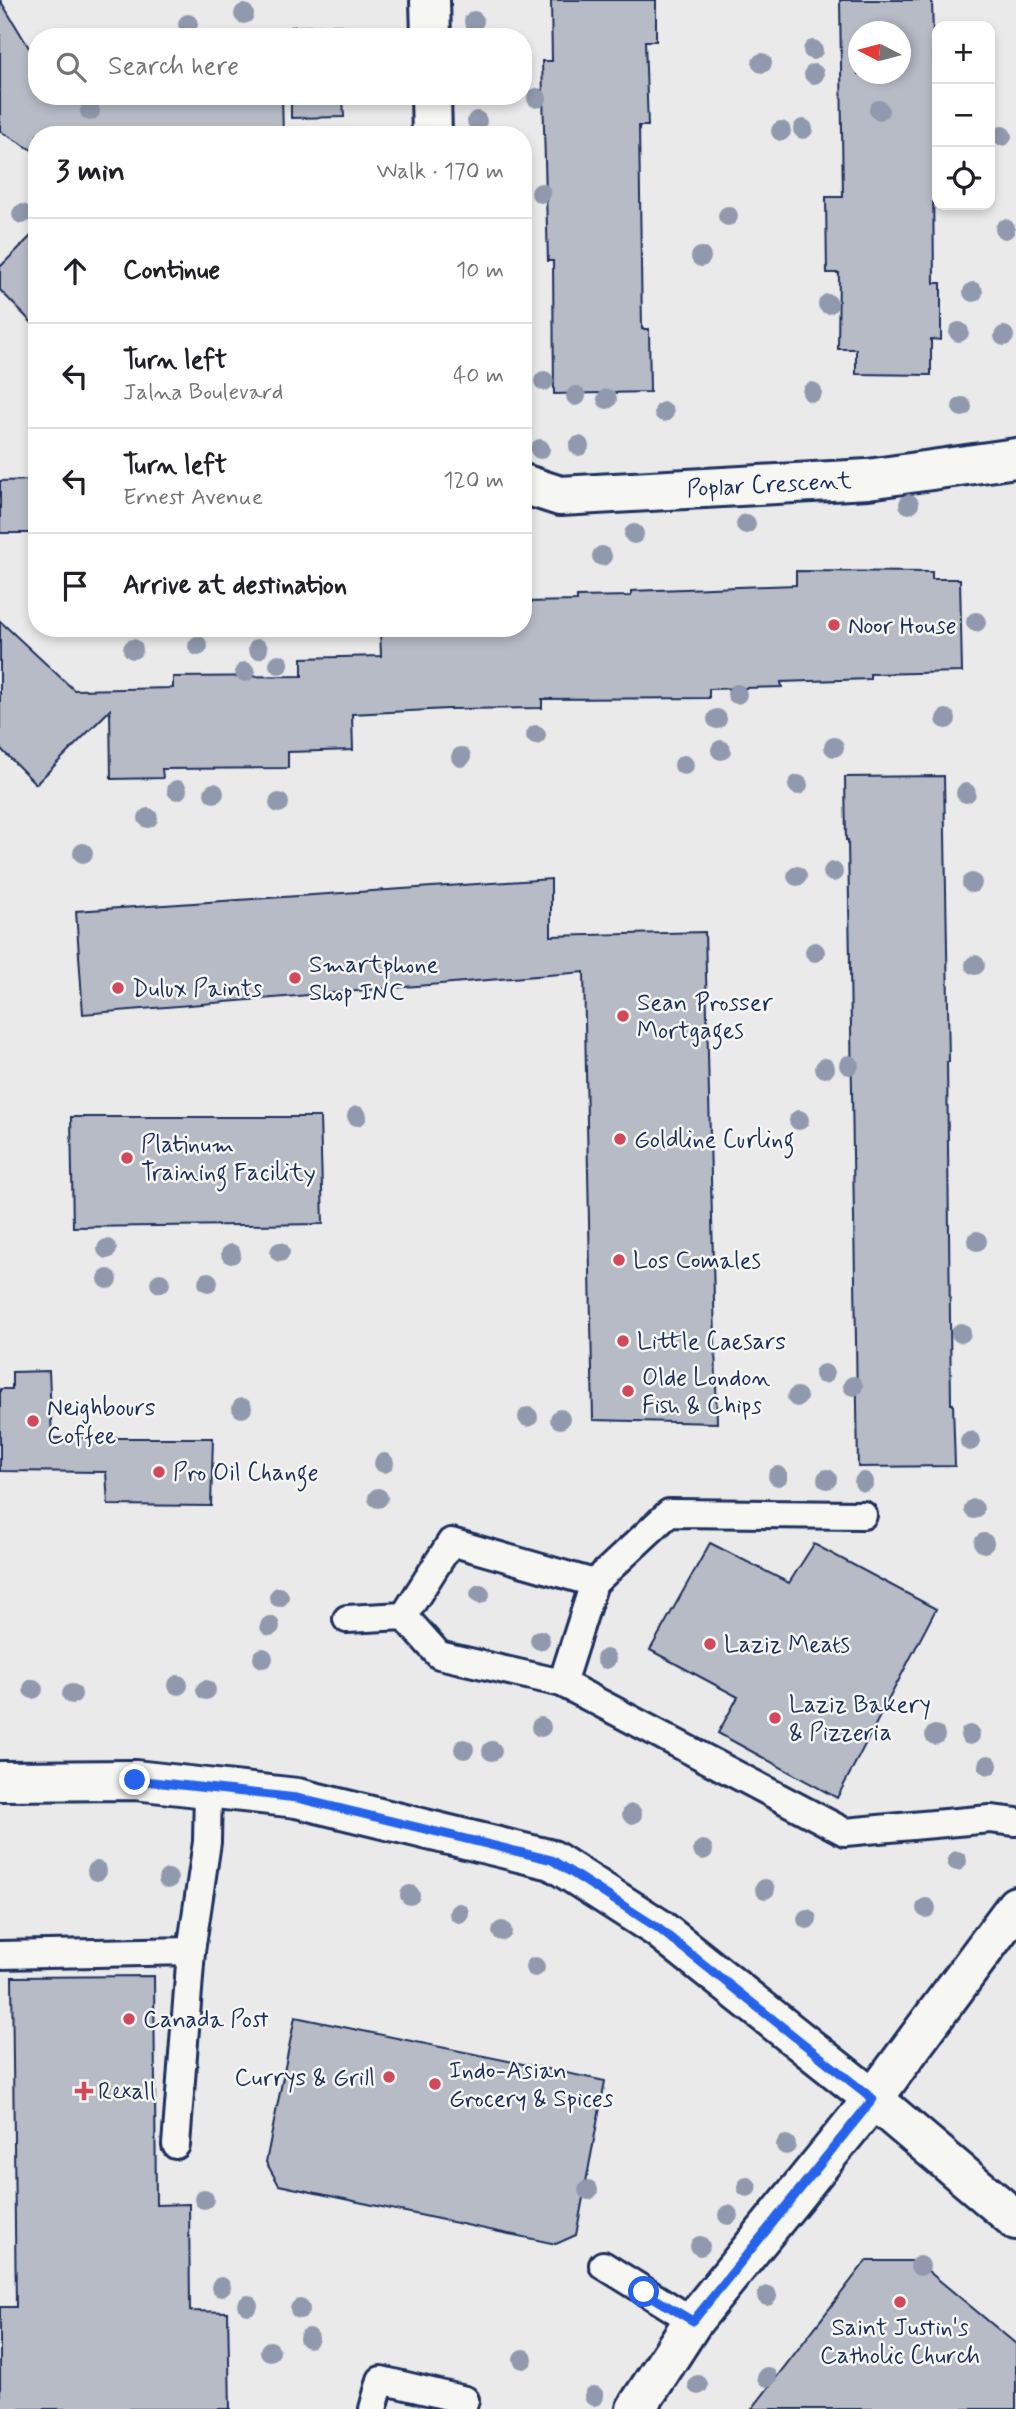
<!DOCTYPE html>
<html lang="en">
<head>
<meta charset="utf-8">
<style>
	:root { --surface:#fff; --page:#f6f6f6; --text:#202124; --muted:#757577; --line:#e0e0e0 }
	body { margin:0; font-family:Mynerve,sans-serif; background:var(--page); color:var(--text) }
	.controls { position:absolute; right:21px; top:21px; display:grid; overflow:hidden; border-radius:14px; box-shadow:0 4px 10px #0003 }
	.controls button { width:63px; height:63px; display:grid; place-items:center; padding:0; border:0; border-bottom:2px solid var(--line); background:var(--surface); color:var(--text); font:35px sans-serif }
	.compass { position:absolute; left:848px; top:21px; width:63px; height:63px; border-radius:50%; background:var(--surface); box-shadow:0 4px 10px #0003; rotate:276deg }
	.stop { position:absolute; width:21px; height:21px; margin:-16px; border:5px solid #2563eb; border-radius:50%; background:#fff }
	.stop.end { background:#2563eb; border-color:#fff; box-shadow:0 2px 7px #0008 }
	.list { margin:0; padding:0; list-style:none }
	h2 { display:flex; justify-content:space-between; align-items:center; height:91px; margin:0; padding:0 28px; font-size:30px }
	h2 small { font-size:23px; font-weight:400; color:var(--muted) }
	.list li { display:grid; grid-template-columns:46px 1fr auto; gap:21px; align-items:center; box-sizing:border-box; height:105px; padding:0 28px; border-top:2px solid var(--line) }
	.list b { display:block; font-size:26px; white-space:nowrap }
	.list p { margin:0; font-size:23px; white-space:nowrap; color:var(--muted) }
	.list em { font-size:23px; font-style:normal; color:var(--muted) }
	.icon { flex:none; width:38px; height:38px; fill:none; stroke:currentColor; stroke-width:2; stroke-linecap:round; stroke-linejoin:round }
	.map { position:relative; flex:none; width:1016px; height:2409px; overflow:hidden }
	.search { position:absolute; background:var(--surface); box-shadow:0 4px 10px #0003; left:28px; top:28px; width:504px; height:77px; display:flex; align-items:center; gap:18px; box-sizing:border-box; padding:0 24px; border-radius:28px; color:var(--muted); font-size:26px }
	.panel { position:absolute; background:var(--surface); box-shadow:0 4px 10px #0003; left:28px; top:126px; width:504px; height:511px; border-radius:28px }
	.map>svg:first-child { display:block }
</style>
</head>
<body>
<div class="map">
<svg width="1016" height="2409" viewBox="0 0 1016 2409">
	<rect width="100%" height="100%" fill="#e9eae9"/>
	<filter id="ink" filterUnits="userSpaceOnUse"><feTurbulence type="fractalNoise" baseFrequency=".0143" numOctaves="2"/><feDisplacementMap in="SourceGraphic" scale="14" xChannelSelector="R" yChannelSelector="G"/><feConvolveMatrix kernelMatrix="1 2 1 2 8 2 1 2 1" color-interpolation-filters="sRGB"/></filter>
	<g filter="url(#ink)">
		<g fill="#b6bbc6" stroke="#1b2f5e" stroke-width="2" fill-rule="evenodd">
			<path d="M0 0 37 61V96H282L283 135H37V153L0 131Z"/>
			<path d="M551 0H656V41H645L648 126H639L642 329H649L650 392 554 394 553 261H548L542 61H552Z"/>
			<path d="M840 0H932L935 110H937V175L933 176 934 283H941V340L931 339V375L856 374V349H838L839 273H827L826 197H843ZM858 32H900V74H858Z"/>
			<path d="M342 25V37H290V27Z"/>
			<path d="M291 96H343L344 117 291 118Z"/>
			<path d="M37 230V328L0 290V267Z"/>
			<path d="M37 480V533H0V481Z"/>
			<path d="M796 571 932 572V579H960L962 672 870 674V679L781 682 782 687 709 689V698L542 699V708L448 709 352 714 353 750 288 752V768L162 769 163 778 111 779 110 710 36 784 0 748V621L74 690 173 688V677L302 676V658L381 656 380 628H523V602L577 601V597L631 596V591L796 585Z"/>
			<path d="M944 776 949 1062H947L951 1404H953L955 1466 858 1467 848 840H846L845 777Z"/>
			<path d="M551 879V936L705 932 717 1423 593 1420 584 972 83 1014 76 911Z"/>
			<path d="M71 1117H320L323 1224 73 1227Z"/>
			<path d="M49 1371 52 1438H213L211 1506 108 1505 106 1472 0 1471V1389H12V1372Z"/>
			<path d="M710 1543 789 1583 814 1544 936 1609 837 1798 718 1733 738 1697 650 1650Z"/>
			<path d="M154 1976 156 2205 189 2204 190 2311 228 2312 230 2409H0V2307H16L12 1977Z"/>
			<path d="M295 2017 605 2081 576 2235 556 2244 279 2185 266 2162Z"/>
			<path d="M866 2261H916L1016 2344V2409H752Z"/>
		</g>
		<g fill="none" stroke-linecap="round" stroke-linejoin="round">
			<g stroke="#1b2f5e" stroke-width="32">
				<g id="lane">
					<path d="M594 1583 669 1513 863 1515"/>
					<path d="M404 1616 451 1542 594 1583 562 1683"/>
					<path d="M347 1619 404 1616 439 1655 562 1683 845 1832 990 1819 1016 1822"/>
					<path d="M0 1955 191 1951 207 1842 208 1788"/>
					<path d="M176 2145 191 1951"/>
					<path d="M603 2265 693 2321"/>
					<path d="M373 2409 381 2380 465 2400 462 2409"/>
				</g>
			</g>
			<g stroke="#1b2f5e" stroke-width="44">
				<g id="street">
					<path d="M430 0 431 37"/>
					<path d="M431 96 432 135"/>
					<path d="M523 484 560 496 868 479 1016 458"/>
				</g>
			</g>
			<g stroke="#1b2f5e" stroke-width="44">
				<g id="secondary">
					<path d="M0 1781 135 1780 297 1798 552 1860 658 1928 873 2099 1016 2220"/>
					<path d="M636 2409 693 2321 873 2099 1016 1906"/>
				</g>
			</g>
			<use href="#lane" stroke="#f6f6f2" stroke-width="26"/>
			<use href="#street" stroke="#f6f6f2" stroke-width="38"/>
			<use href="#secondary" stroke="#f6f6f2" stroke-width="38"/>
		</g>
		<g fill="#9099ad">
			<circle cx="244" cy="14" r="10"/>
			<circle cx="474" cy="21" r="10"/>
			<circle cx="188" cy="24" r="10"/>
			<circle cx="813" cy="50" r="10"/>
			<circle cx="762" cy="63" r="10"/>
			<circle cx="814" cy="74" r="10"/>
			<circle cx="537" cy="98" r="10"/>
			<circle cx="879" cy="110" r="10"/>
			<circle cx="90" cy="111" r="10"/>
			<circle cx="477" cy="121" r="10"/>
			<circle cx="803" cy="129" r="10"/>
			<circle cx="781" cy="131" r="10"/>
			<circle cx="1002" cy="136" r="10"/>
			<circle cx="541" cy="193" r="10"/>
			<circle cx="22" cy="214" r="10"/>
			<circle cx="728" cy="216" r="10"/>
			<circle cx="1005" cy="229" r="10"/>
			<circle cx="701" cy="257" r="10"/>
			<circle cx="973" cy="292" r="10"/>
			<circle cx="828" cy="304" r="10"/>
			<circle cx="959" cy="332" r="10"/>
			<circle cx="1004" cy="336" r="10"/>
			<circle cx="544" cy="381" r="10"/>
			<circle cx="812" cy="392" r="10"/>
			<circle cx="576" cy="396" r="10"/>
			<circle cx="607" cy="399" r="10"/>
			<circle cx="962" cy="407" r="10"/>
			<circle cx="664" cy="412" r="10"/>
			<circle cx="579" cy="446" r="10"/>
			<circle cx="540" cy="449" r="10"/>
			<circle cx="909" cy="504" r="10"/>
			<circle cx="746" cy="524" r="10"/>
			<circle cx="634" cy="534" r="10"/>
			<circle cx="602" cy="556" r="10"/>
			<circle cx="976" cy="622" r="10"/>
			<circle cx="198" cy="646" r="10"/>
			<circle cx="133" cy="649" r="10"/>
			<circle cx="258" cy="649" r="10"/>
			<circle cx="279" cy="664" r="10"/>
			<circle cx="245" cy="672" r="10"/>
			<circle cx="737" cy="694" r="10"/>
			<circle cx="717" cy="719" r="10"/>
			<circle cx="946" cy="719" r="10"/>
			<circle cx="536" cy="735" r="10"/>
			<circle cx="834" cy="747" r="10"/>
			<circle cx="721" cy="750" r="10"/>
			<circle cx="461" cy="757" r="10"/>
			<circle cx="684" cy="765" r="10"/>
			<circle cx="798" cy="785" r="10"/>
			<circle cx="177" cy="790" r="10"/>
			<circle cx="214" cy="793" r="10"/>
			<circle cx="966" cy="793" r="10"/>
			<circle cx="279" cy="803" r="10"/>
			<circle cx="148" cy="818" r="10"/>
			<circle cx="83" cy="853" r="10"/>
			<circle cx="833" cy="872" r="10"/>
			<circle cx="797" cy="876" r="10"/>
			<circle cx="972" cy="883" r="10"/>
			<circle cx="815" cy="952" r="10"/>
			<circle cx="975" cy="965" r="10"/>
			<circle cx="849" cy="1065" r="10"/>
			<circle cx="825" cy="1068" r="10"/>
			<circle cx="357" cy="1116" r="10"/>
			<circle cx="799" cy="1120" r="10"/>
			<circle cx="977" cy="1241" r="10"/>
			<circle cx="107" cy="1249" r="10"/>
			<circle cx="280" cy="1252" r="10"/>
			<circle cx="231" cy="1254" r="10"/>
			<circle cx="108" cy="1279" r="10"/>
			<circle cx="208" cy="1282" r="10"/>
			<circle cx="160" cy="1283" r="10"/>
			<circle cx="961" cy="1333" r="10"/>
			<circle cx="824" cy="1374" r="10"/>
			<circle cx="853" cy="1386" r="10"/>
			<circle cx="797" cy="1397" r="10"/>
			<circle cx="242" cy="1408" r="10"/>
			<circle cx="528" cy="1417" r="10"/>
			<circle cx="560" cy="1419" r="10"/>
			<circle cx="970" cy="1441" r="10"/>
			<circle cx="384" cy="1463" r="10"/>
			<circle cx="778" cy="1476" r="10"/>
			<circle cx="827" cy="1479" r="10"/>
			<circle cx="864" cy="1482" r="10"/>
			<circle cx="378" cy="1498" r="10"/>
			<circle cx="974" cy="1509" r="10"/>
			<circle cx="984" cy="1543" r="10"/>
			<circle cx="480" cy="1594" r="10"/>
			<circle cx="279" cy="1597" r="10"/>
			<circle cx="270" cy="1626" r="10"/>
			<circle cx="540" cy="1640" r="10"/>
			<circle cx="263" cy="1658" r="10"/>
			<circle cx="606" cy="1659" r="10"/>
			<circle cx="178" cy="1685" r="10"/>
			<circle cx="33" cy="1689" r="10"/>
			<circle cx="206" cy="1690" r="10"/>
			<circle cx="72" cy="1694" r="10"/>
			<circle cx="541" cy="1727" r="10"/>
			<circle cx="935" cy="1735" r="10"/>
			<circle cx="970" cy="1735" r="10"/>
			<circle cx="464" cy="1749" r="10"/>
			<circle cx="492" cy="1751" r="10"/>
			<circle cx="988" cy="1765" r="10"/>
			<circle cx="632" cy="1814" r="10"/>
			<circle cx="703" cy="1850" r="10"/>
			<circle cx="957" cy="1861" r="10"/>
			<circle cx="97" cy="1871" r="10"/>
			<circle cx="168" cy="1879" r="10"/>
			<circle cx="765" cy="1889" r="10"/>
			<circle cx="410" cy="1895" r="10"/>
			<circle cx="926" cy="1908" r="10"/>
			<circle cx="459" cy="1913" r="10"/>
			<circle cx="807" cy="1919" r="10"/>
			<circle cx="502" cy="1931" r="10"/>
			<circle cx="535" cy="1967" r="10"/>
			<circle cx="786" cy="2145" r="10"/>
			<circle cx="747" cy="2187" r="10"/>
			<circle cx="588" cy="2190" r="10"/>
			<circle cx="204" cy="2199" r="10"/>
			<circle cx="728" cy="2215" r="10"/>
			<circle cx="700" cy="2246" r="10"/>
			<circle cx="920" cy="2266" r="10"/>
			<circle cx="221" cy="2287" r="10"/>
			<circle cx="767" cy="2296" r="10"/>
			<circle cx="248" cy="2305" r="10"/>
			<circle cx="300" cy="2309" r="10"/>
			<circle cx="309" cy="2338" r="10"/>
			<circle cx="270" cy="2351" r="10"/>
			<circle cx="523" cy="2359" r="10"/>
			<circle cx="767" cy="2377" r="10"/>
			<circle cx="698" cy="2385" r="10"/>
			<circle cx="594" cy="2396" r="10"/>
		</g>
	</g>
	<g fill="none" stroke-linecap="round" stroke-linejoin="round" filter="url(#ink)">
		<path stroke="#2563eb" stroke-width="9" d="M135 1780 297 1798 552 1860 658 1928 873 2099 693 2321 644 2292"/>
	</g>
	<g fill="#d1495b" stroke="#f6f6f2" stroke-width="2.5">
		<circle cx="834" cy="625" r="7"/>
		<circle cx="295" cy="978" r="7"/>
		<circle cx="118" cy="988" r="7"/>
		<circle cx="623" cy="1016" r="7"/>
		<circle cx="620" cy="1139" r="7"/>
		<circle cx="127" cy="1158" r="7"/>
		<circle cx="619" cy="1260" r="7"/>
		<circle cx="623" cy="1341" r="7"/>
		<circle cx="628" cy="1391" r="7"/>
		<circle cx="33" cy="1421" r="7"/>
		<circle cx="159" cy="1472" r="7"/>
		<circle cx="710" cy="1644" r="7"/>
		<circle cx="775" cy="1718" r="7"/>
		<circle cx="129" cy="2019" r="7"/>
		<circle cx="389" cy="2077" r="7"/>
		<circle cx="435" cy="2084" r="7"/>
		<path d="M80.5 2080.5h7v7h7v7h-7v7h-7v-7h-7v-7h7z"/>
		<circle cx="900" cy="2302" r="7"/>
	</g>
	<g text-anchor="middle" stroke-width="5" stroke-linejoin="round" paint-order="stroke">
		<g font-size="24" fill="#1b2f5e" stroke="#f6f6f2">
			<text transform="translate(769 484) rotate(-3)" y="8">Poplar Crescent</text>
		</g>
		<g font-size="24" fill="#1b2f5e" stroke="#f6f6f2" text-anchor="start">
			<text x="848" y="633">Noor House</text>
			<text x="309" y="972">Smartphone<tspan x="309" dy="28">Shop INC</tspan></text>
			<text x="132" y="996">Dulux Paints</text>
			<text x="637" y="1010">Sean Prosser<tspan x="637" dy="28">Mortgages</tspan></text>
			<text x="634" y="1147">Goldline Curling</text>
			<text x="141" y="1152">Platinum<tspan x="141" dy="28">Training Facility</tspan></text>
			<text x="633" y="1268">Los Comales</text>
			<text x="637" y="1349">Little Caesars</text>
			<text x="642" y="1385">Olde London<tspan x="642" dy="28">Fish &amp; Chips</tspan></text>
			<text x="47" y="1415">Neighbours<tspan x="47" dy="28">Coffee</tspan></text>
			<text x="173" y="1480">Pro Oil Change</text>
			<text x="724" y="1652">Laziz Meats</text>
			<text x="789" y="1712">Laziz Bakery<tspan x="789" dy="28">&amp; Pizzeria</tspan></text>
			<text x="143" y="2027">Canada Post</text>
			<text x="449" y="2078">Indo-Asian<tspan x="449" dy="28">Grocery &amp; Spices</tspan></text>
			<text x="375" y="2085" text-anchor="end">Currys &amp; Grill</text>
			<text x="98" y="2099">Rexall</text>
			<text x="900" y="2335" text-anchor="middle">Saint Justin's<tspan x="900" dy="28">Catholic Church</tspan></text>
		</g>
	</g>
</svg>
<div class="controls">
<button>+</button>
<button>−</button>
<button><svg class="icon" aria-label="locate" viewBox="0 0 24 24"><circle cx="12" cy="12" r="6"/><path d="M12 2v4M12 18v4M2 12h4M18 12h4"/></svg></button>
</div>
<svg class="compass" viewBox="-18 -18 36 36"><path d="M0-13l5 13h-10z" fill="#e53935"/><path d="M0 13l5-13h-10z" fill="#757577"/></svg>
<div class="stop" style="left:644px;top:2292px"></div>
<div class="stop end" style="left:135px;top:1780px"></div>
<div class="search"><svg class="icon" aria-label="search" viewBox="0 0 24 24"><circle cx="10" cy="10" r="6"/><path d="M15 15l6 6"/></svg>Search here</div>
<section class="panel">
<h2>3 min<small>Walk · 170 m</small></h2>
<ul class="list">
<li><svg class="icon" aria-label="ahead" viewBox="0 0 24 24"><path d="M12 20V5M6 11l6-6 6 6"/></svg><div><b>Continue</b></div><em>10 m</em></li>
<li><svg class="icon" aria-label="left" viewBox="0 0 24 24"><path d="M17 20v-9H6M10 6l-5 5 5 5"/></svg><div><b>Turn left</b><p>Jalna Boulevard</p></div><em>40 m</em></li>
<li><svg class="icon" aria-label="left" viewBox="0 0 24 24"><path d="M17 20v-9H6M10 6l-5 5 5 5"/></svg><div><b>Turn left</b><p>Ernest Avenue</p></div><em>120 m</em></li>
<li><svg class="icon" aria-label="arrive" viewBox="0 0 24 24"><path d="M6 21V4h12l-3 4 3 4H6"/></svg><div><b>Arrive at destination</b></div></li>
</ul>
</section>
</div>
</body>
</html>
